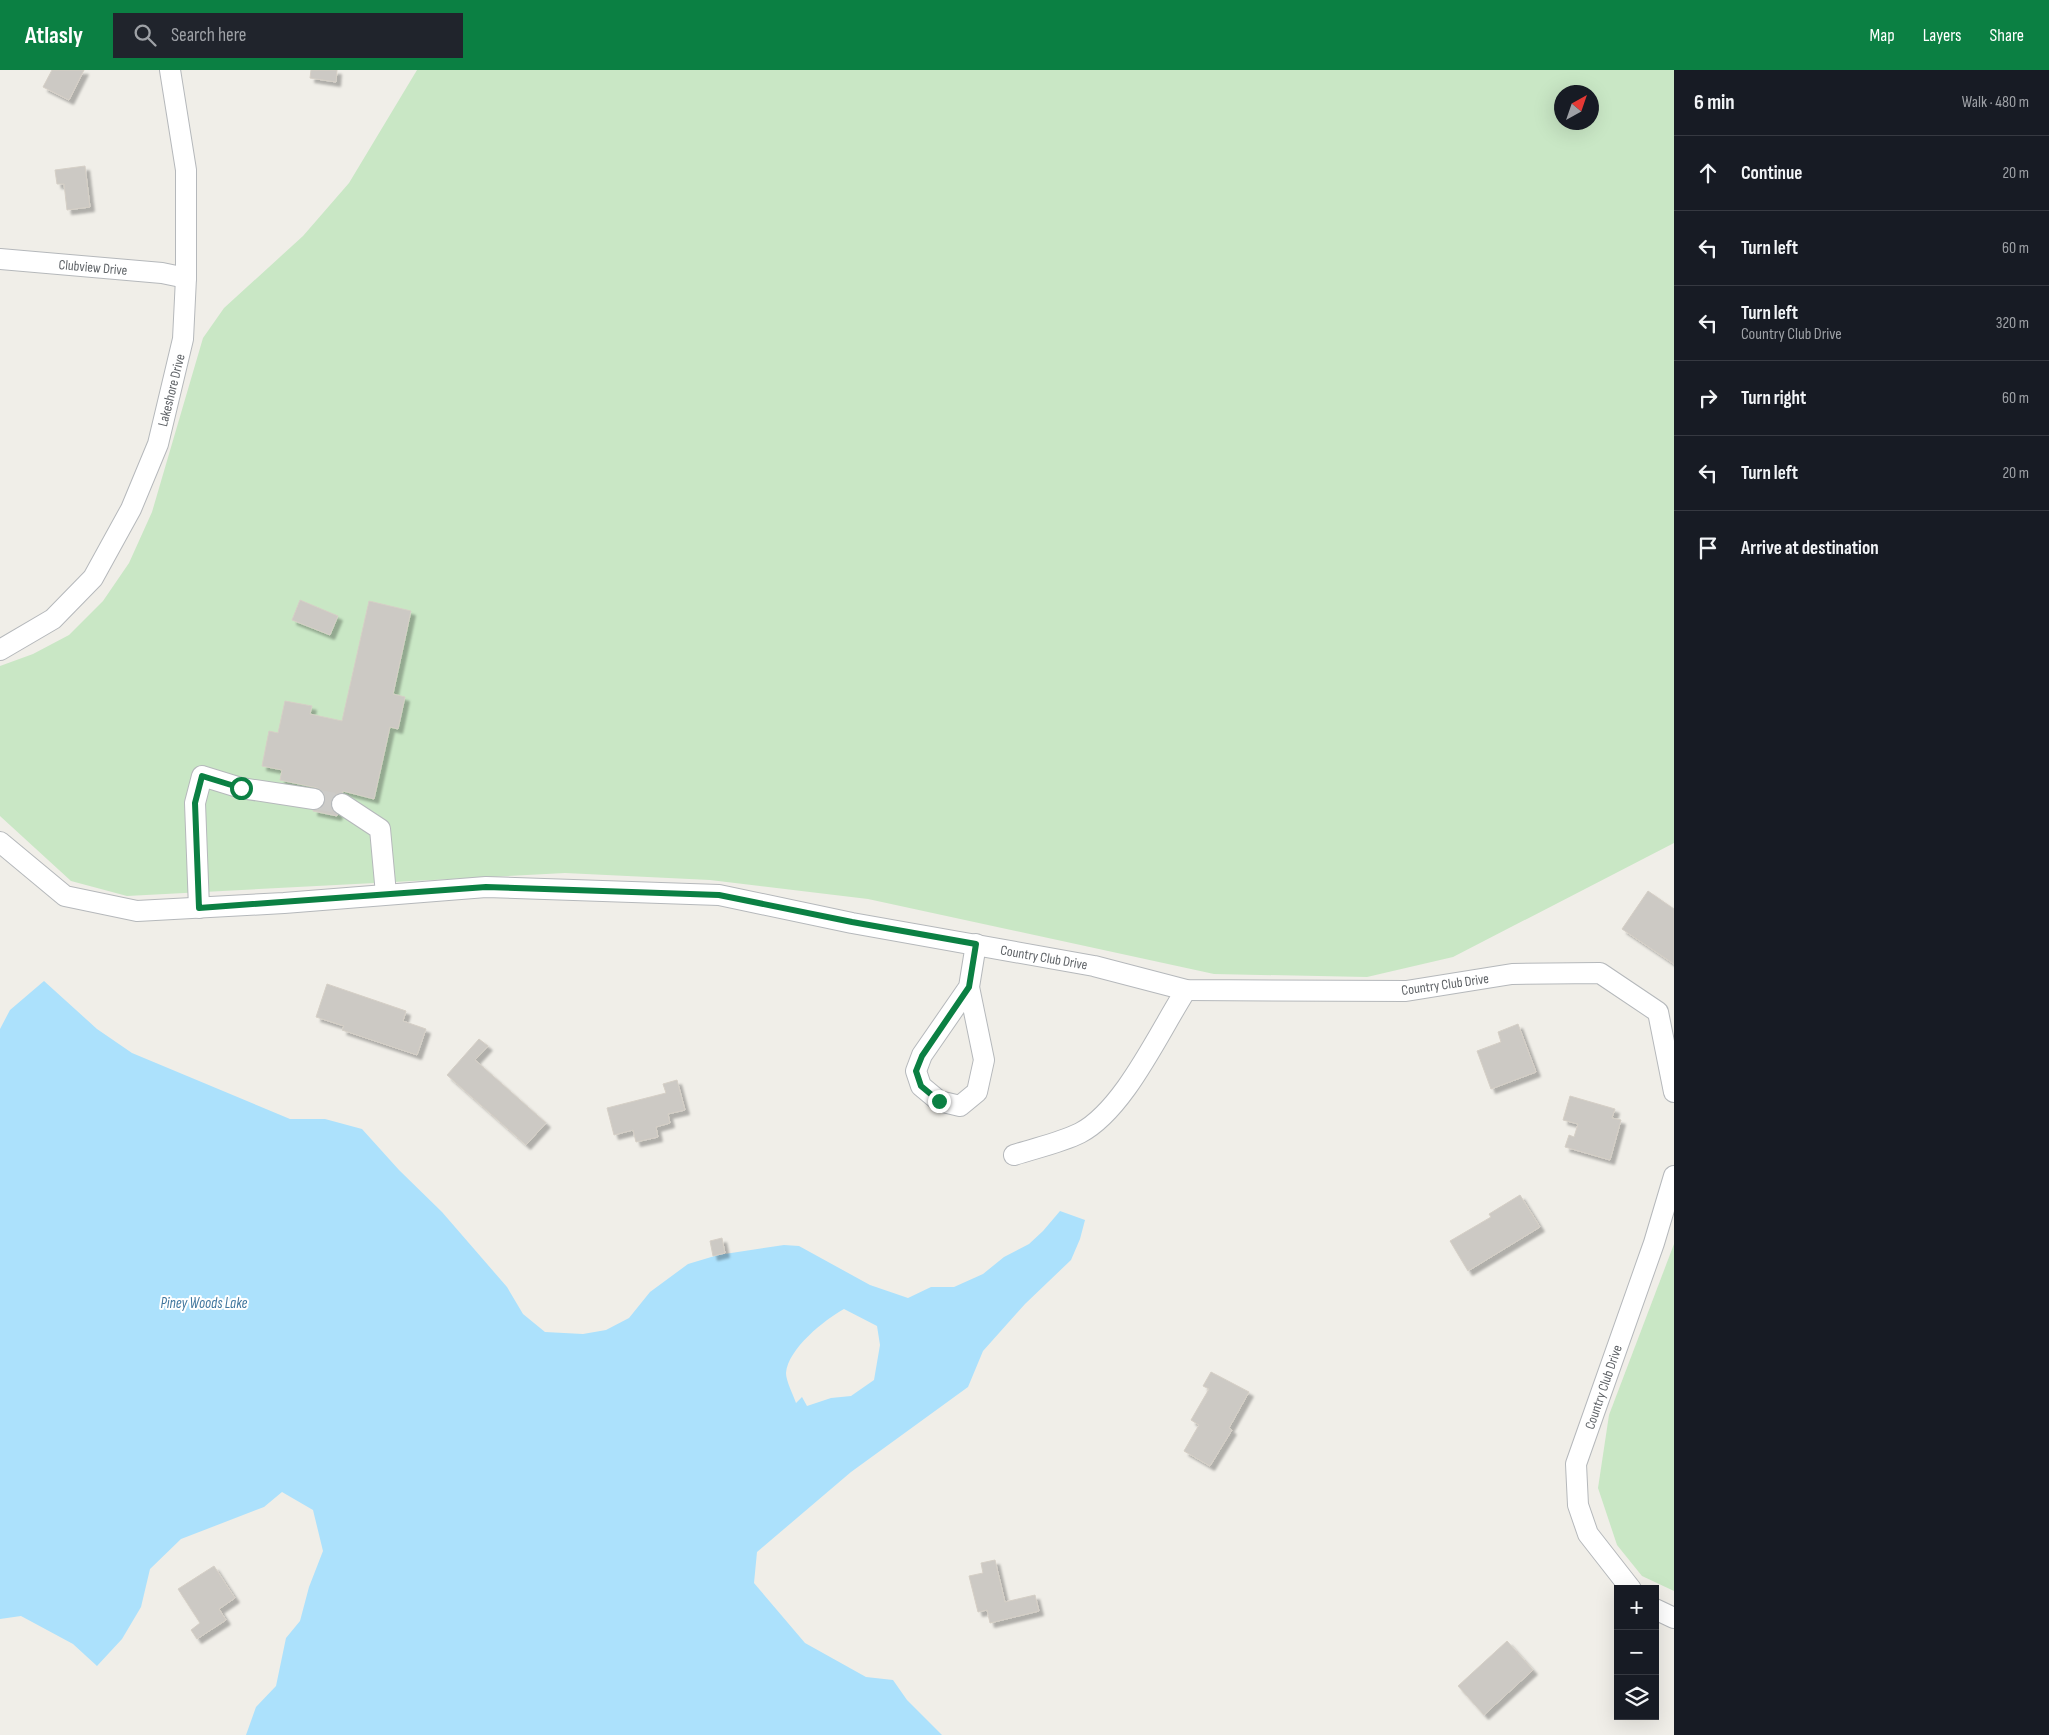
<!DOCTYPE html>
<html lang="en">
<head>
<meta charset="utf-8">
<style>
	:root { --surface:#171b24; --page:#20242c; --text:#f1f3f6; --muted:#9ea1a6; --line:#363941; --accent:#0b8043 }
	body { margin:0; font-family:"Sofia Sans Condensed",sans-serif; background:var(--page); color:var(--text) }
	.controls { position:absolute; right:15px; bottom:15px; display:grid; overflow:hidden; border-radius:0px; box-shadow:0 5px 20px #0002 }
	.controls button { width:45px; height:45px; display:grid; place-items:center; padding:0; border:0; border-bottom:1px solid var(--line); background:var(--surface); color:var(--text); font:25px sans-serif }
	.compass { position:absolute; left:1554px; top:15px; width:45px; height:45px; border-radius:50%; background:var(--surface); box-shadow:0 5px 20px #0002; rotate:40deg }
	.stop { position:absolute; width:15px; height:15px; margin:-11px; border:4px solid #0b8043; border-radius:50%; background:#fff }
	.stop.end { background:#0b8043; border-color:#fff; box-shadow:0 1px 5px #0008 }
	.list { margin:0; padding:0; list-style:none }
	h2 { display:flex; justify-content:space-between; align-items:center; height:65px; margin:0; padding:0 20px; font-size:21px }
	h2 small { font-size:16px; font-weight:400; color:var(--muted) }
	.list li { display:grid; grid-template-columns:32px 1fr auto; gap:15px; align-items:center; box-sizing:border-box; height:75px; padding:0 20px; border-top:1px solid var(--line) }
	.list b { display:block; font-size:19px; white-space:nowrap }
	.list p { margin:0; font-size:16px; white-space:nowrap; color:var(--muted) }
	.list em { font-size:16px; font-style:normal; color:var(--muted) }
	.icon { flex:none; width:28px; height:28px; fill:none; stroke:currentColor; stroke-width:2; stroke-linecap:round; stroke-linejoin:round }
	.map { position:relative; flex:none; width:1674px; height:1665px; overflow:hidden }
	header { display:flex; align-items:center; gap:30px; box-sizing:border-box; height:70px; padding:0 25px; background:var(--accent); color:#fff }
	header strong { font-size:24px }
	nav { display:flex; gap:28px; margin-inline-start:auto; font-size:18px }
	.search { width:350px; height:45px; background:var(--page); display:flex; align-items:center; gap:12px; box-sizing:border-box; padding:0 18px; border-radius:0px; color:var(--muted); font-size:19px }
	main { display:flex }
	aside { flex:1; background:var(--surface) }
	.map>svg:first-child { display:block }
</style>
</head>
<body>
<header>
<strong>Atlasly</strong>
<div class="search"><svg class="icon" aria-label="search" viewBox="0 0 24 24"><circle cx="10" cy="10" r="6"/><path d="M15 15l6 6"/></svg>Search here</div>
<nav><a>Map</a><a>Layers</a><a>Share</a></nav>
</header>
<main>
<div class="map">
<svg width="1674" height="1665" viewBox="0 0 1674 1665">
	<defs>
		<filter id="shadow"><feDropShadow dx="4.5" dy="4.5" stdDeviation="1" flood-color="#0004"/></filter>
	</defs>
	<rect width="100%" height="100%" fill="#f0eee8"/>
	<g fill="#c9e7c5" fill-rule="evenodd">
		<path d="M417 0H1674V773L1453 887 1367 907 1214 904 868 829 710 810 565 803 127 826 71 811 0 746V596L33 584 69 565 103 531 129 493 152 442 203 268 224 238 303 166 349 113ZM1562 22H1592V52H1562Z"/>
		<path d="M1674 1174V1521L1642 1506 1617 1475 1598 1418 1609 1345Z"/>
	</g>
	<path fill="#ace1fc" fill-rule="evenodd" d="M44 911 97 959 132 983 290 1049H325L362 1059 399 1100 442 1142 507 1217 523 1244 545 1262 583 1264 606 1260 629 1248 650 1222 688 1194 718 1185 784 1175 799 1176 870 1215 908 1228 931 1217H954L983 1204 1004 1187 1029 1174 1043 1161 1060 1141 1085 1150 1080 1169 1071 1190 1025 1234 983 1281 968 1317 851 1402 757 1482 754 1513 805 1573 866 1607 893 1610 907 1630 942 1665H246L256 1637 276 1616 286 1568 300 1551 309 1517 323 1481 313 1440 282 1422 264 1437 181 1469 150 1499 141 1537 122 1569 97 1596 73 1574 21 1546 0 1549V959L10 940ZM844 1239 877 1256 880 1275 874 1310 851 1326 831 1328 807 1336 802 1327 796 1333C793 1324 786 1311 786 1303 788 1279 824 1250 844 1239Z"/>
	<g fill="#ccc9c4" stroke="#d5cfc6" filter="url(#shadow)">
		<path d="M52 0H84L69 30 43 17Z"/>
		<path d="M311 0H337L336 12 310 8Z"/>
		<path d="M85 96 90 137 67 140 64 114H57L55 100Z"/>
		<path d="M300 530 338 546 330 565 292 550Z"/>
		<path d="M369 531 411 541 393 624 405 627 398 659 390 657 374 729 343 721 337 746 313 741 318 718 280 710 282 700 262 696 269 661 278 663 285 631 312 636 310 644 342 651Z"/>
		<path d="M1648 821 1674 839V894L1622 859Z"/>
		<path d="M327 914 406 941 403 951 426 959 417 985 342 960 344 956 316 947Z"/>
		<path d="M1518 954 1536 1002 1491 1019 1477 981 1501 972 1498 962Z"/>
		<path d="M479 969 488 976 475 990 546 1053 526 1075 447 1005Z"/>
		<path d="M677 1010 685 1040 668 1044 670 1053 656 1057 658 1067 636 1072 633 1060 614 1065 607 1038 666 1023 663 1014Z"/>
		<path d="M1570 1026 1615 1039 1612 1048 1621 1050 1610 1090 1565 1077 1569 1065 1574 1067 1578 1054 1563 1050Z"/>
		<path d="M1520 1125 1540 1157 1468 1201 1450 1171 1491 1147 1489 1144Z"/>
		<path d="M722 1168 725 1183 713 1186 710 1171Z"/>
		<path d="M1211 1302 1249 1322 1229 1358 1232 1360 1210 1396 1184 1381 1199 1355 1191 1350 1209 1319 1203 1316Z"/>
		<path d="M995 1490 1005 1532 1035 1525 1039 1541 990 1553 987 1540 978 1542 969 1506 983 1503 981 1493Z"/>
		<path d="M214 1496 235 1528 219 1539 226 1550 197 1569 191 1560 200 1553 178 1519Z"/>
		<path d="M1507 1571 1533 1600 1484 1645 1458 1616Z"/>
	</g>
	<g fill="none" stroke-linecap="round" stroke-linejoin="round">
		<path stroke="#cccbc8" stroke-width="20" stroke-dasharray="20 10" stroke-linecap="butt" d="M314 729 342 734"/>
		<g stroke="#b5b8bb" stroke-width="22">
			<g id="minor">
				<path d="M0 189 162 203 186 208"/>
				<path d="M0 580 53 549 93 508 131 439 158 374 183 269 186 208V100L170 0"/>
				<path d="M342 734 380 759 386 824"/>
				<path d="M0 772 65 826 137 841 284 833 486 817 719 825 852 853 1094 896 1186 920 1406 921 1512 904 1600 903 1658 942 1674 1022"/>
				<path d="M199 838 195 733 202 706 241 718 314 729"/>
				<path d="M969 917 984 990 977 1022 960 1036 939 1031 921 1016 916 1001 922 985 969 917 976 874"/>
				<path d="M1014 1085C1035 1078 1060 1073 1080 1063 1124 1040 1159 962 1186 920"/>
				<path d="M1631 1519 1588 1464 1578 1435 1576 1394 1654 1173 1674 1106"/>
				<path d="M1655 1539 1674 1548"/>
			</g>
		</g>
		<use href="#minor" stroke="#fff" stroke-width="20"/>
	</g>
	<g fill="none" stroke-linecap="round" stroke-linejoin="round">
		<path stroke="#0b8043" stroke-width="6" d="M241 718 202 706 195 733 199 838 486 817 719 825 852 852 976 874 969 917 922 986 916 1001 921 1016 939 1031"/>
	</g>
	<g text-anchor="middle" stroke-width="4" stroke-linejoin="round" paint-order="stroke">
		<g font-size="14" fill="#5f6367" stroke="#fff">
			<text transform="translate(93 197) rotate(5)" y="5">Clubview Drive</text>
			<text transform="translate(171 320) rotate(-76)" y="5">Lakeshore Drive</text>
			<text transform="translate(1044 887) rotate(10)" y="5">Country Club Drive</text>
			<text transform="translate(1445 914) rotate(-8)" y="5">Country Club Drive</text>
			<text transform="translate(1603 1317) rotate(-71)" y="5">Country Club Drive</text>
		</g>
		<g font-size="15" font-style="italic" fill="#41779e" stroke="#fff">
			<text x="204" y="1238">Piney Woods Lake</text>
		</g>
	</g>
</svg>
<div class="controls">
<button>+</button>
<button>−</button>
<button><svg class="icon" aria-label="layers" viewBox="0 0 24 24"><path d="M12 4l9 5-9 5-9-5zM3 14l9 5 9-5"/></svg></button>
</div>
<svg class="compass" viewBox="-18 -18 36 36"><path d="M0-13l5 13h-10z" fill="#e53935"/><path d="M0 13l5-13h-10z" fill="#9ea1a6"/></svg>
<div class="stop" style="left:241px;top:718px"></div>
<div class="stop end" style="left:939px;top:1031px"></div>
</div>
<aside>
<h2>6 min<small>Walk · 480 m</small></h2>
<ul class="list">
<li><svg class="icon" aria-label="ahead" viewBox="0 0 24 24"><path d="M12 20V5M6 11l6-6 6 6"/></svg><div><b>Continue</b></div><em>20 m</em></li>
<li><svg class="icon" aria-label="left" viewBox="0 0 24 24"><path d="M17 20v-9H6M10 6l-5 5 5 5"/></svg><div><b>Turn left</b></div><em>60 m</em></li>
<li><svg class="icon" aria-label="left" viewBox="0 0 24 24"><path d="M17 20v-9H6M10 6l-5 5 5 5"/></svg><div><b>Turn left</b><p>Country Club Drive</p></div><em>320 m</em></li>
<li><svg class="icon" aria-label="right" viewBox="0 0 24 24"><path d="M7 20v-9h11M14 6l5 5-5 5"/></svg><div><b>Turn right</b></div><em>60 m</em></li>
<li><svg class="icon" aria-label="left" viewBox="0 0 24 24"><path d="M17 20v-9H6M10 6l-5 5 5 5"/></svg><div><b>Turn left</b></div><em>20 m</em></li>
<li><svg class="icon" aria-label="arrive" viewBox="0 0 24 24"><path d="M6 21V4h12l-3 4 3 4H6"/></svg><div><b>Arrive at destination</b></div></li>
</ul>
</aside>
</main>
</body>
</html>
